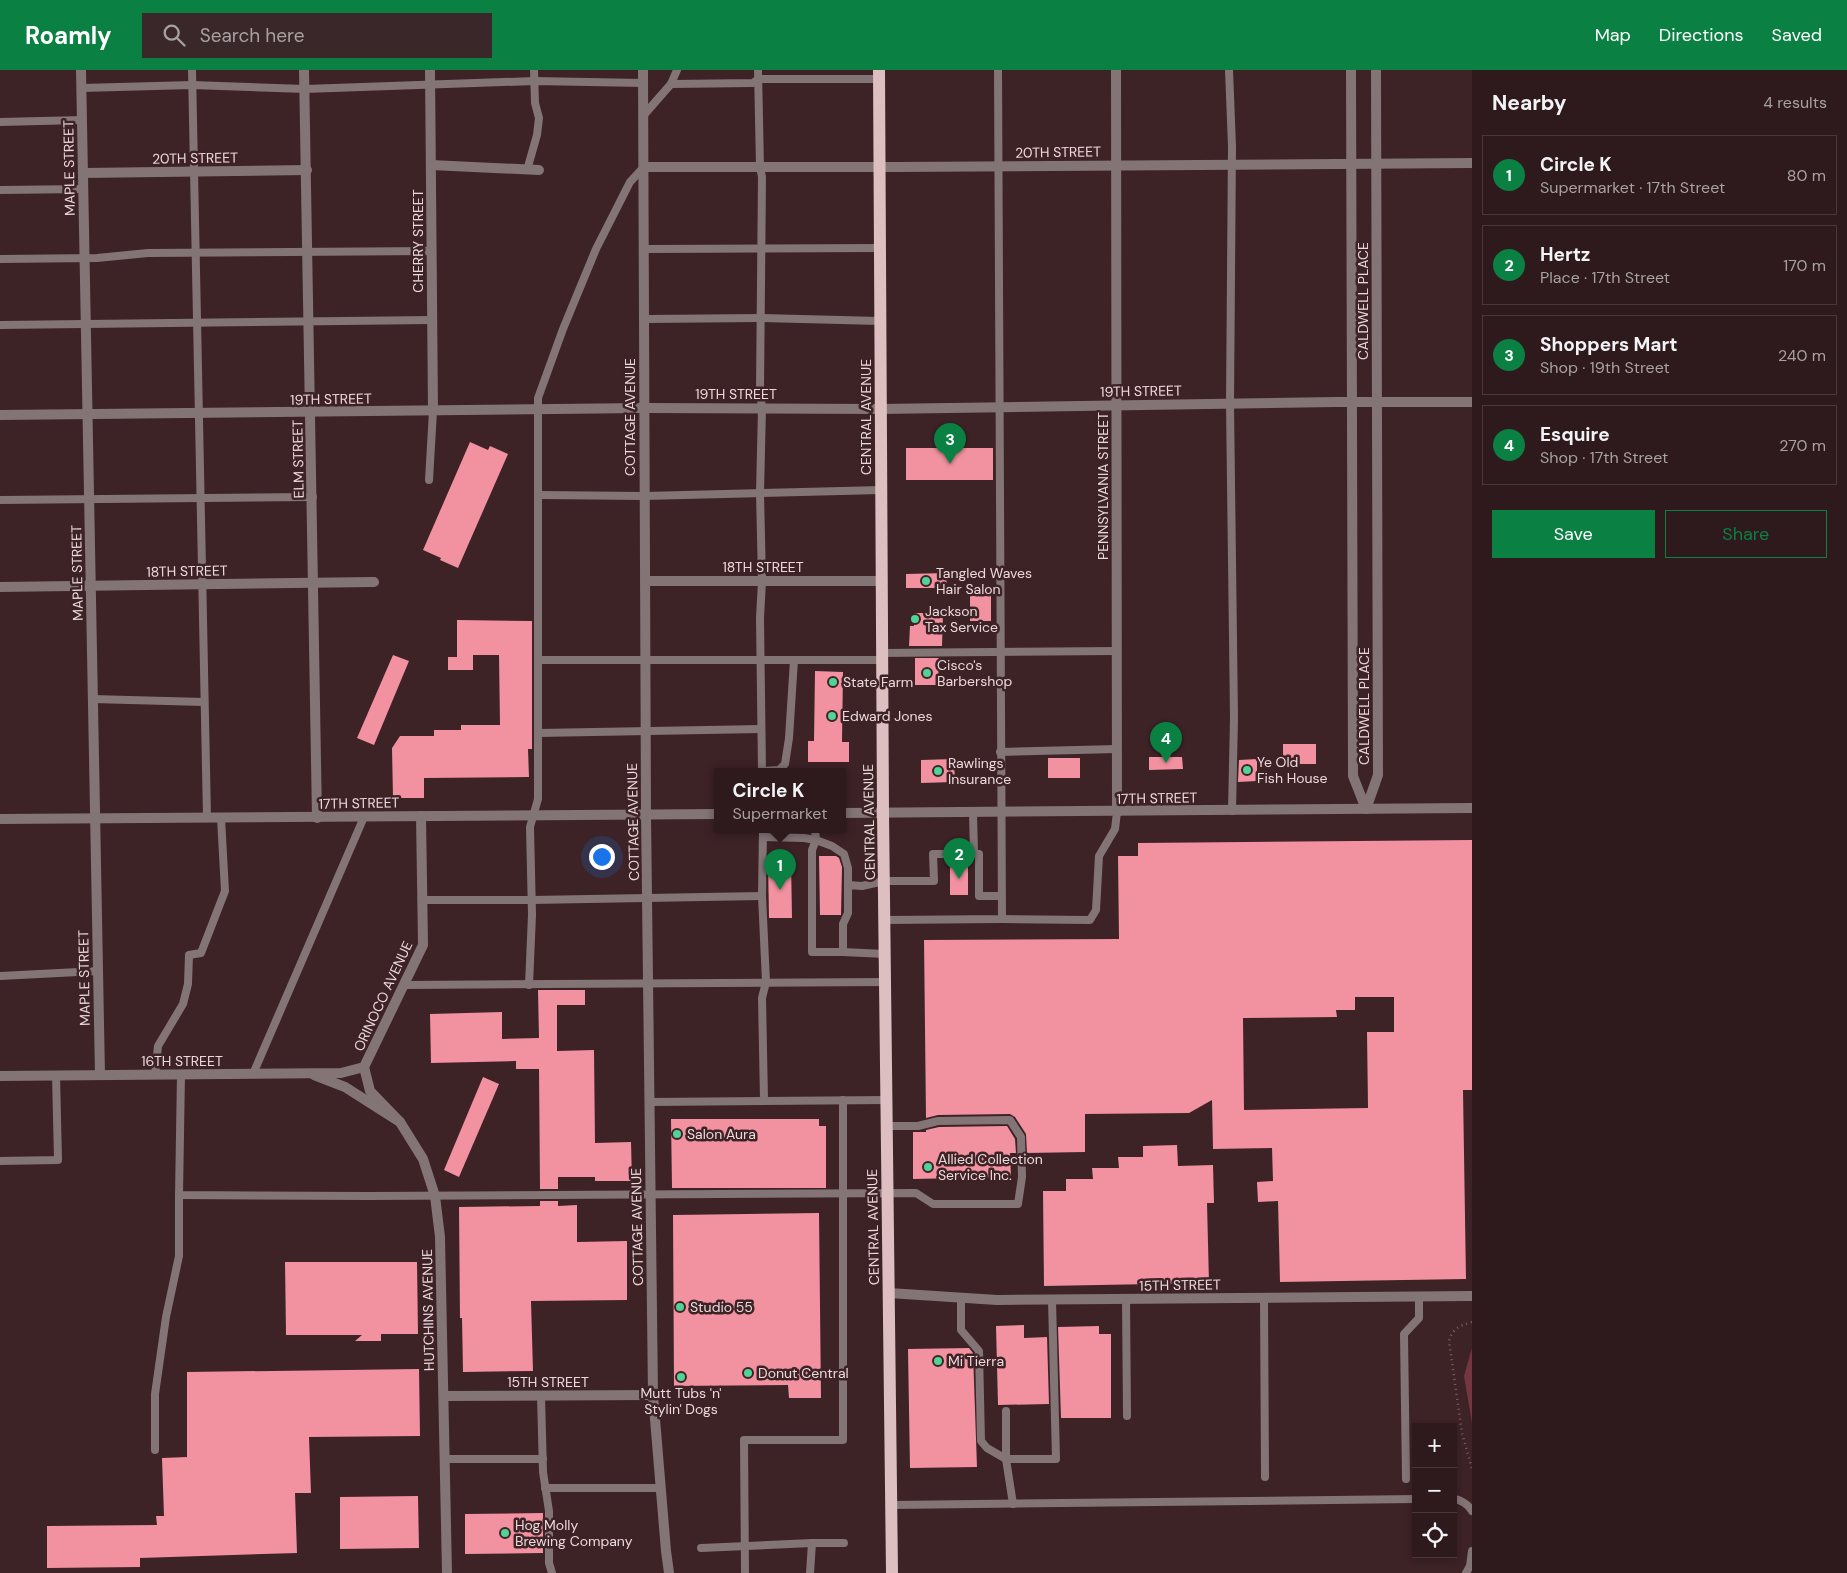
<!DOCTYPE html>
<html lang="en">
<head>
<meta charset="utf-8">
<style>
	:root { --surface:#2e1a1c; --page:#3a2729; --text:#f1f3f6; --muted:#a7a1a3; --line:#49383b; --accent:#0b8043 }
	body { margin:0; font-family:"DM Sans",sans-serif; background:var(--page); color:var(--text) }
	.controls { position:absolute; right:15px; bottom:15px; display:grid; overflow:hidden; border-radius:0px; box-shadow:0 2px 8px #0003 }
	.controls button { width:45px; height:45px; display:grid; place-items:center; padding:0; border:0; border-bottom:1px solid var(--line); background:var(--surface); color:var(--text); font:25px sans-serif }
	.you { position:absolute; left:601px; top:786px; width:18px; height:18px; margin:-12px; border:4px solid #fff; border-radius:50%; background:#1a73e8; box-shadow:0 0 0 8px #1a73e833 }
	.badge { display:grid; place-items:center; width:32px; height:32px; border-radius:50%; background:var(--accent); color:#fff; font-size:16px; font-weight:700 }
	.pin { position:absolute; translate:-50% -41px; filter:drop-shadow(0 1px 2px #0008) }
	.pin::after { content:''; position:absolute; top:26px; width:18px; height:15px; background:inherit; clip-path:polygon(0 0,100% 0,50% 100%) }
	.popup { position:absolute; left:714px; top:698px; width:132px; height:65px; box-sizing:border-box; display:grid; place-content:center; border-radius:0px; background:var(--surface); filter:drop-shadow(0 1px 4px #0005); font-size:16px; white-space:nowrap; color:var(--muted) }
	.popup b { font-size:19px; color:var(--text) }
	.popup::after { content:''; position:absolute; left:50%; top:100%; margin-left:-10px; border:10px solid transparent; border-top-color:var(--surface) }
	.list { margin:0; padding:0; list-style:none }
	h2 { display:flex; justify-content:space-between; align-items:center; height:65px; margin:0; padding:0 20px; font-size:21px }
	h2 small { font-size:16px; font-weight:400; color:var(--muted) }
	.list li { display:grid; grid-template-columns:32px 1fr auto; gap:15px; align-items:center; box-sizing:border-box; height:80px; margin:0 10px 10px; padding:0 10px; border:1px solid var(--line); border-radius:0px }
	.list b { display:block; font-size:19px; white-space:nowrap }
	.list p { margin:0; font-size:16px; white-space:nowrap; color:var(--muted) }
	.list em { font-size:16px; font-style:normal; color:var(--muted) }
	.actions { display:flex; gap:10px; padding:15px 20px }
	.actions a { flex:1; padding:11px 0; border:1px solid var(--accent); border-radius:0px; text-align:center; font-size:18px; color:var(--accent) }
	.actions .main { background:var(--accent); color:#fff }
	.icon { flex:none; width:28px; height:28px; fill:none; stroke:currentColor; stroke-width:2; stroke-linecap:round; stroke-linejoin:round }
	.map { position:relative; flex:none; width:1472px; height:1503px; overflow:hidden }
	header { display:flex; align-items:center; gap:30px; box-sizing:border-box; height:70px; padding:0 25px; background:var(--accent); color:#fff }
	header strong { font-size:24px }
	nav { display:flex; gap:28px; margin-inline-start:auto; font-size:18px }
	.search { width:350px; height:45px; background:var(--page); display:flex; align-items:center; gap:12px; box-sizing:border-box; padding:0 18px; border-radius:0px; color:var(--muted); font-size:19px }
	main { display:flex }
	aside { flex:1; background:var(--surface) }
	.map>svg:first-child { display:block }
</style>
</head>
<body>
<header>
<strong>Roamly</strong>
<div class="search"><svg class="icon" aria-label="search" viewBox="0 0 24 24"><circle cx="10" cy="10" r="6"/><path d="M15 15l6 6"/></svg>Search here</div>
<nav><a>Map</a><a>Directions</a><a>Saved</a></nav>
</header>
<main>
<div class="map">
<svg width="1472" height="1503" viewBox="0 0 1472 1503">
	<rect width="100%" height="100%" fill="#3d2226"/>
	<path fill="#743641" d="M1472 1278V1353L1464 1306Z"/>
	<g fill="#f291a0" fill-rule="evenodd">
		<path d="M470 372 488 380 490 376 508 384 458 498 440 490 441 488 423 480Z"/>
		<rect x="906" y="378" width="87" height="32"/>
		<path d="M946 503 947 518H906V504Z"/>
		<rect x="970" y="526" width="21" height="25"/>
		<path d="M914 543H943L942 576H909L910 556H914Z"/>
		<path d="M457 550 532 551V679H528L529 707 424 708V728H393L392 678 400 666H434V660H461V655H500L499 585H473V600H448V587H457Z"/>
		<path d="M393 585 409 591 374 675 357 668Z"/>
		<path d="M915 588H939L938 615H915Z"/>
		<path d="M815 601 843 602 842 672H849V692H808V671H814Z"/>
		<rect x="1283" y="674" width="33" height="20"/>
		<path d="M1149 687H1182L1183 699 1149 700Z"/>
		<rect x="1048" y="688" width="32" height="20"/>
		<path d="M954 689 955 712 921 713V690Z"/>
		<path d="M1257 689V711L1238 712 1239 690Z"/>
		<path d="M1472 770V1020H1463L1466 1209 1280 1212 1278 1131 1258 1132 1257 1112 1273 1111 1272 1078 1213 1079 1212 1030 1189 1043 1085 1044V1082L1027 1083 1026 1064 1015 1047 1010 1044 938 1045 926 1048 924 870 1119 869 1118 786H1138V773ZM1355 927H1394V962H1367L1368 1038 1244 1040 1243 948 1337 947 1336 940H1355Z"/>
		<path d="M819 786H836L839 788 842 797 841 845H820Z"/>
		<path d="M768 791H791L792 848H769Z"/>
		<rect x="950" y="793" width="18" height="32"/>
		<path d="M538 920H585V935H557V981L594 980 595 1073 631 1072 632 1111H595V1107H558V1119H540L539 999H516V991L431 993 430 944 502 942V969L539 968Z"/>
		<path d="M483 1007 499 1014 459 1107 444 1100Z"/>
		<path d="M671 1049H819V1056H826V1118H672Z"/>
		<path d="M1007 1056 1015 1069 1016 1083H1010L1011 1107 913 1109V1062H926V1060L939 1057Z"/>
		<path d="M1177 1075 1178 1096 1213 1095 1214 1133H1207L1209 1213 1044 1216 1043 1121H1066V1109H1093L1092 1098H1119L1118 1087H1143V1076Z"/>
		<path d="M540 1131H558V1136L577 1135V1172L627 1171V1230L531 1231 533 1301 463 1302 462 1248H460L459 1137 540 1136Z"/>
		<path d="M819 1143 821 1328H789L788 1315 674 1316 673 1145Z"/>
		<path d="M285 1192H417L418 1264H381V1271H355L362 1265H286Z"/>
		<path d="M1024 1255V1268L1047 1267 1049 1334 998 1335 996 1256Z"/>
		<path d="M1099 1256V1264H1111V1348H1061L1058 1257Z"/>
		<path d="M969 1278 973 1283 977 1397 910 1398 908 1279Z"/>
		<path d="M419 1299 420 1366 309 1367 311 1423H295L297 1483 140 1488V1497L47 1498V1456L157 1455 156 1446H164L162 1388 187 1387V1302Z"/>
		<path d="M418 1426 419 1478 340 1479V1427Z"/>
		<path d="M543 1443V1483L465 1484V1444Z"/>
	</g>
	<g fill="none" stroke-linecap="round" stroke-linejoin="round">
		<path stroke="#7a6265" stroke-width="2.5" stroke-dasharray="1 4" stroke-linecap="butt" d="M1472 1252C1459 1256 1453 1258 1449 1271L1462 1363 1472 1399"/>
		<g stroke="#837476" stroke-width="8">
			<path d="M192 0 207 748"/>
			<path d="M758 0 760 97 762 107 760 320 762 338 760 423 762 511 760 548 762 701"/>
			<path d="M1229 0 1232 76 1230 334 1234 648 1232 741"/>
			<path d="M671 14 753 13 758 9H879"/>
			<path d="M82 18 192 15 305 19 534 11 643 13"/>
			<path d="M643 46 671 14 677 0"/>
			<path d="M0 52 82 50"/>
			<path d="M527 100 537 65 539 48 535 33 534 0"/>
			<path d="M0 120 83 119"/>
			<path d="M644 179 880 178"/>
			<path d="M0 189 97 188 148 183 432 181"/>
			<path d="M644 249 760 248 880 251"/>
			<path d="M0 255 432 250"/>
			<path d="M429 410 433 341"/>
			<path d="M539 425 644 426 881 420"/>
			<path d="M0 430 313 427"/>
			<path d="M882 583 1117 581"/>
			<path d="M539 590H882"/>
			<path d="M92 629 204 632"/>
			<path d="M538 663 761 659"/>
			<path d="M1000 682 1117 679"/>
			<path d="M762 701 779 700 785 694 789 668 794 590"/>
			<path d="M763 759 762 826 766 912 762 928 764 1030"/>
			<path d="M815 759 816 770 832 776 844 784 848 798V815"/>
			<path d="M763 767 804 768 816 770 812 780V882H843"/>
			<path d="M974 784H979V826H1001"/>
			<path d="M422 830H531L762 826"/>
			<path d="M1002 849 1090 850 1096 840 1099 786 1115 759 1117 742"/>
			<path d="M885 850 1002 849 998 0"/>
			<path d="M885 884 843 882V854L848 843V815L862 816 884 811H934L933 784H974L973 743"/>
			<path d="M0 906 98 901"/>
			<path d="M405 915 885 912"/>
			<path d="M529 915 532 845 530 757 538 729V328L563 259 596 179 630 112 644 97"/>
			<path d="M181 1004 179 1125 369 1126 916 1123 933 1134H1018L1022 1107 1021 1067 1010 1050 938 1051 918 1056H887"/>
			<path d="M253 1004 364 747"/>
			<path d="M155 1005 158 976 183 934 188 914 189 885 201 883 225 821 221 748"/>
			<path d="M650 1032 887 1030"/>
			<path d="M0 1091 58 1090 56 1005"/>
			<path d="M961 1228V1260L979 1281 981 1371 987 1378 1006 1389 1013 1434"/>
			<path d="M1264 1228 1265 1407"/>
			<path d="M1126 1229 1127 1346"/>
			<path d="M541 1326 543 1402 549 1441V1493L552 1503"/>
			<path d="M1006 1341V1389H1056L1052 1230"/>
			<path d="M155 1380V1324L166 1247 179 1186V1125"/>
			<path d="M445 1389H543"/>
			<path d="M1406 1409 1404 1264 1419 1248V1227"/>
			<path d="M545 1418H660"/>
			<path d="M1453 1429C1460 1429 1469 1435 1472 1441"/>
			<path d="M891 1435 1416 1429"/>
			<path d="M701 1478 812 1473"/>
			<path d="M745 1503 744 1370H843V1030"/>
			<path d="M810 1503 812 1473H844"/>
			<path d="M1466 1503 1470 1496 1472 1481"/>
		</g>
		<g stroke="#837476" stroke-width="10">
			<path d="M81 0 100 1005"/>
			<path d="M304 0 317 748"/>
			<path d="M430 0 433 341"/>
			<path d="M643 0 646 744 653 1325 666 1481 669 1503"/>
			<path d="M1116 0 1117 742"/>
			<path d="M1351 0 1353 706 1366 739"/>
			<path d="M431 95 539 100"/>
			<path d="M644 97H896L1472 93"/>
			<path d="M83 103 307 100"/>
			<path d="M0 345 644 338 880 339 1337 332H1472"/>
			<path d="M645 511H882"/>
			<path d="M0 517 374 512"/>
			<path d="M1366 739 1378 705 1376 0"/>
			<path d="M364 997 370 1021 400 1052 423 1089 435 1126 440 1167 447 1503"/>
			<path d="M889 1223 997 1230 1472 1226"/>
			<path d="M444 1326 653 1325"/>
		</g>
		<g stroke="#837476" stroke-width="10">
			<path d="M842 743 1472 738"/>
			<path d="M0 749 718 744"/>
			<path d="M314 1005 345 1017 400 1052"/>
			<path d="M0 1006 341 1003 364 997 423 875 421 746"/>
		</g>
		<path stroke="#ddbec1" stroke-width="12" d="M879 0 883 743 892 1503"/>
	</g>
	<g fill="#50d398" stroke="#3d2226" stroke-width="2">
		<circle cx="926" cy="511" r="5"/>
		<circle cx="915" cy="549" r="5"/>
		<circle cx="927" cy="603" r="5"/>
		<circle cx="833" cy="612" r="5"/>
		<circle cx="832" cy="646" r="5"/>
		<circle cx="1247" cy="700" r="5"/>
		<circle cx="938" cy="701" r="5"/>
		<circle cx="677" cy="1064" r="5"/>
		<circle cx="928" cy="1097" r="5"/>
		<circle cx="680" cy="1237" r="5"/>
		<circle cx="938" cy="1291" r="5"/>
		<circle cx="748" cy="1303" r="5"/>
		<circle cx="681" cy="1307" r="5"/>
		<circle cx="505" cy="1463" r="5"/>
	</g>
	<g text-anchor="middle" stroke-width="5" stroke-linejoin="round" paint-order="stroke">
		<g font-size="14" fill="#ecd9db" stroke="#3d2226">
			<text transform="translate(1058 82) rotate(-1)" y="5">20TH STREET</text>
			<text transform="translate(195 88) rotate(-1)" y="5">20TH STREET</text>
			<text transform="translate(69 98) rotate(-91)" y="5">MAPLE STREET</text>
			<text transform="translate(418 171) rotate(-90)" y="5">CHERRY STREET</text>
			<text transform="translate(1363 231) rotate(-90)" y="5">CALDWELL PLACE</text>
			<text transform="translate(1141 321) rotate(-1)" y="5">19TH STREET</text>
			<text x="736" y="329">19TH STREET</text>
			<text transform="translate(331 329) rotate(-1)" y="5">19TH STREET</text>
			<text transform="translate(630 347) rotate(-90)" y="5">COTTAGE AVENUE</text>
			<text transform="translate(866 347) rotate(-90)" y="5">CENTRAL AVENUE</text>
			<text transform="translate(298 389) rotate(-91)" y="5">ELM STREET</text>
			<text transform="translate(1103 416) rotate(-90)" y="5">PENNSYLVANIA STREET</text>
			<text x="763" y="502">18TH STREET</text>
			<text transform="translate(187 501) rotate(-1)" y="5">18TH STREET</text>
			<text transform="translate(77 503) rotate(-91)" y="5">MAPLE STREET</text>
			<text transform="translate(1364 636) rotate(-90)" y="5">CALDWELL PLACE</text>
			<text transform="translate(1157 728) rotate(-1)" y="5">17TH STREET</text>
			<text transform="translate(359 733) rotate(-1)" y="5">17TH STREET</text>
			<text transform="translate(633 752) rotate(-91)" y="5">COTTAGE AVENUE</text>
			<text transform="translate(869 752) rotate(-91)" y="5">CENTRAL AVENUE</text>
			<text transform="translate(84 908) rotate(-91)" y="5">MAPLE STREET</text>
			<text transform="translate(383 926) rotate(-65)" y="5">ORINOCO AVENUE</text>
			<text x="182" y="996">16TH STREET</text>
			<text transform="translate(637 1157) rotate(-91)" y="5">COTTAGE AVENUE</text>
			<text transform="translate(873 1157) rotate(-91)" y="5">CENTRAL AVENUE</text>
			<text transform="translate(1180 1215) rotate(-1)" y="5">15TH STREET</text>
			<text transform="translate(428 1240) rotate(-91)" y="5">HUTCHINS AVENUE</text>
			<text x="548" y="1317">15TH STREET</text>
		</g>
		<g font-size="14" fill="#ecd9db" stroke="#3d2226" text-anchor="start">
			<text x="936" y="508">Tangled Waves<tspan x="936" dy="16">Hair Salon</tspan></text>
			<text x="925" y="546">Jackson<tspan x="925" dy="16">Tax Service</tspan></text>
			<text x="937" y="600">Cisco's<tspan x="937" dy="16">Barbershop</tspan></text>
			<text x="843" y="617">State Farm</text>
			<text x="842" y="651">Edward Jones</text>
			<text x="1257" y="697">Ye Old<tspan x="1257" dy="16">Fish House</tspan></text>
			<text x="948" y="698">Rawlings<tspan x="948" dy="16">Insurance</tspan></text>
			<text x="687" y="1069">Salon Aura</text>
			<text x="938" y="1094">Allied Collection<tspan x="938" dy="16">Service Inc.</tspan></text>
			<text x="690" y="1242">Studio 55</text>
			<text x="948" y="1296">Mi Tierra</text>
			<text x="758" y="1308">Donut Central</text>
			<text x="681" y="1328" text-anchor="middle">Mutt Tubs 'n'<tspan x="681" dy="16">Stylin' Dogs</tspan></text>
			<text x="515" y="1460">Hog Molly<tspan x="515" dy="16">Brewing Company</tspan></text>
		</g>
	</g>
</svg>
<div class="controls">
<button>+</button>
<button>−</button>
<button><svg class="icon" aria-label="locate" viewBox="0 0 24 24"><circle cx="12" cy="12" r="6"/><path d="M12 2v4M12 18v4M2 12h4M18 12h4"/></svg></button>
</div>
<div class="you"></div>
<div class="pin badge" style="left:780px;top:820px">1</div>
<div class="popup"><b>Circle K</b>Supermarket</div>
<div class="pin badge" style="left:959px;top:809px">2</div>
<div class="pin badge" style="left:950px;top:394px">3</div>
<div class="pin badge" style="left:1166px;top:693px">4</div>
</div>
<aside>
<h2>Nearby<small>4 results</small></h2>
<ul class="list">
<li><span class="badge">1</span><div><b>Circle K</b><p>Supermarket · 17th Street</p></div><em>80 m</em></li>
<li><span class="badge">2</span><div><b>Hertz</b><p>Place · 17th Street</p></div><em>170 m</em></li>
<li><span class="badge">3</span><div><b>Shoppers Mart</b><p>Shop · 19th Street</p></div><em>240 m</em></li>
<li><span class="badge">4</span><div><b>Esquire</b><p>Shop · 17th Street</p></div><em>270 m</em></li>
</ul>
<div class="actions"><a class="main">Save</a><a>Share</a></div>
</aside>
</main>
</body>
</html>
